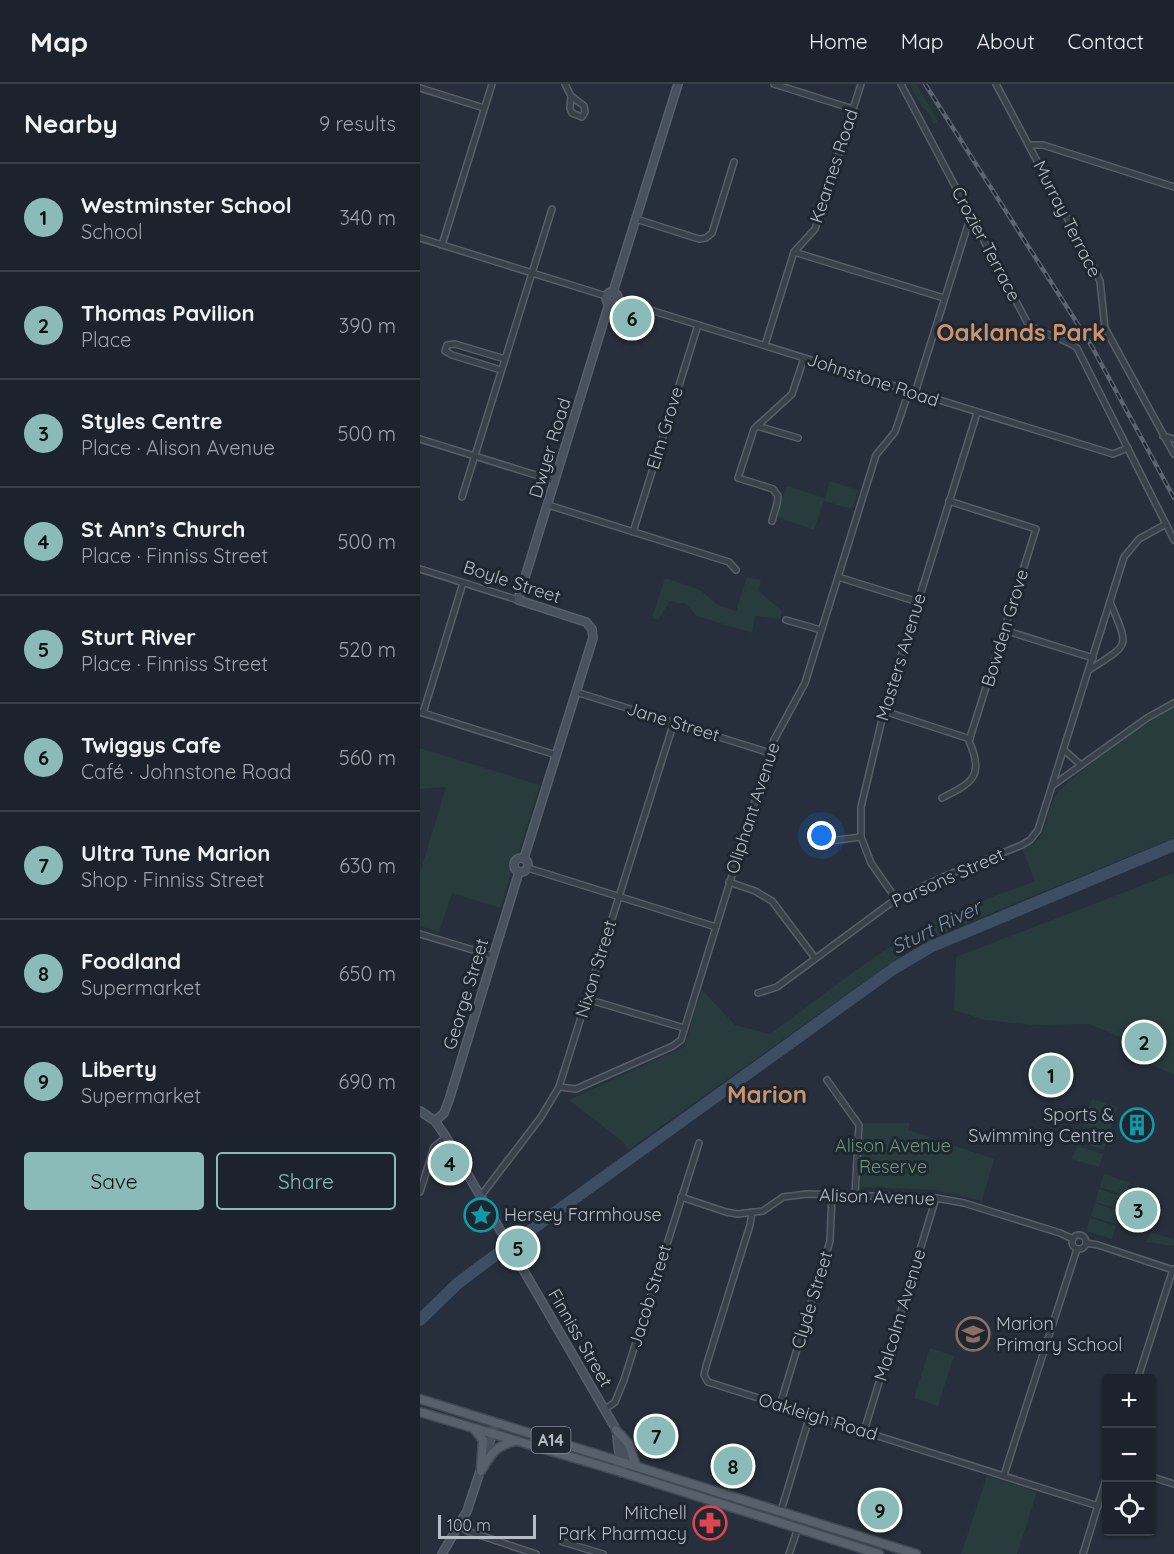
<!DOCTYPE html>
<html lang="en">
<head>
<meta charset="utf-8">
<style>
	:root { --surface:#1c232c; --page:#252b34; --text:#f1f3f6; --muted:#a0a4a9; --line:#3a4048; --accent:#8bbbb9 }
	body { margin:0; font-family:Quicksand,sans-serif; background:var(--page); color:var(--text) }
	.controls { position:absolute; right:18px; bottom:18px; display:grid; overflow:hidden; border-radius:6px; box-shadow:0 2px 4px #0004 }
	.controls button { width:54px; height:54px; display:grid; place-items:center; padding:0; border:0; border-bottom:2px solid var(--line); background:var(--surface); color:var(--text); font:30px sans-serif }
	.scale { position:absolute; left:18px; bottom:15px; width:98px; box-sizing:border-box; padding-left:6px; border:3px solid #b5bcc6; border-top:0; font-size:16px; line-height:21px; white-space:nowrap; color:#b5bcc6; -webkit-text-stroke:4px #1e2630; paint-order:stroke }
	.you { position:absolute; left:402px; top:752px; width:21px; height:21px; margin:-15px; border:4px solid #fff; border-radius:50%; background:#1a73e8; box-shadow:0 0 0 9px #1a73e833 }
	.badge { display:grid; place-items:center; width:39px; height:39px; border-radius:50%; background:var(--accent); color:#111; font-size:20px; font-weight:700 }
	.pin { position:absolute; translate:-50% -50%; border:3px solid #fff; box-shadow:0 2px 6px #0006 }
	.list { margin:0; padding:0; list-style:none }
	h2 { display:flex; justify-content:space-between; align-items:center; height:78px; margin:0; padding:0 24px; font-size:26px }
	h2 small { font-size:20px; font-weight:400; color:var(--muted) }
	.list li { display:grid; grid-template-columns:39px 1fr auto; gap:18px; align-items:center; box-sizing:border-box; height:108px; padding:0 24px; border-top:2px solid var(--line) }
	.list b { display:block; font-size:22px; white-space:nowrap }
	.list p { margin:0; font-size:20px; white-space:nowrap; color:var(--muted) }
	.list em { font-size:20px; font-style:normal; color:var(--muted) }
	.actions { display:flex; gap:12px; padding:18px 24px }
	.actions a { flex:1; padding:14px 0; border:2px solid var(--accent); border-radius:6px; text-align:center; font-size:21px; color:var(--accent) }
	.actions .main { background:var(--accent); color:#111 }
	.icon { flex:none; width:33px; height:33px; fill:none; stroke:currentColor; stroke-width:2; stroke-linecap:round; stroke-linejoin:round }
	.map { position:relative; flex:none; width:754px; height:1470px; overflow:hidden }
	header { display:flex; align-items:center; gap:36px; box-sizing:border-box; height:84px; padding:0 30px; background:var(--surface); border-bottom:2px solid var(--line) }
	header strong { font-size:28px }
	nav { display:flex; gap:33px; margin-inline-start:auto; font-size:21px }
	main { display:flex }
	aside { flex:1; background:var(--surface) }
	.map>svg:first-child { display:block }
</style>
</head>
<body>
<header>
<strong>Map</strong>
<nav><a>Home</a><a>Map</a><a>About</a><a>Contact</a></nav>
</header>
<main>
<aside>
<h2>Nearby<small>9 results</small></h2>
<ul class="list">
<li><span class="badge">1</span><div><b>Westminster School</b><p>School</p></div><em>340 m</em></li>
<li><span class="badge">2</span><div><b>Thomas Pavilion</b><p>Place</p></div><em>390 m</em></li>
<li><span class="badge">3</span><div><b>Styles Centre</b><p>Place · Alison Avenue</p></div><em>500 m</em></li>
<li><span class="badge">4</span><div><b>St Ann’s Church</b><p>Place · Finniss Street</p></div><em>500 m</em></li>
<li><span class="badge">5</span><div><b>Sturt River</b><p>Place · Finniss Street</p></div><em>520 m</em></li>
<li><span class="badge">6</span><div><b>Twiggys Cafe</b><p>Café · Johnstone Road</p></div><em>560 m</em></li>
<li><span class="badge">7</span><div><b>Ultra Tune Marion</b><p>Shop · Finniss Street</p></div><em>630 m</em></li>
<li><span class="badge">8</span><div><b>Foodland</b><p>Supermarket</p></div><em>650 m</em></li>
<li><span class="badge">9</span><div><b>Liberty</b><p>Supermarket</p></div><em>690 m</em></li>
</ul>
<div class="actions"><a class="main">Save</a><a>Share</a></div>
</aside>
<div class="map">
<svg width="754" height="1470" viewBox="0 0 754 1470">
	<rect width="100%" height="100%" fill="#262f3b"/>
	<g fill="#283c3d">
		<path d="M489 0H496L518 37 514 40 508 28 502 23Z"/>
		<path d="M410 397 438 406 432 425 404 417 394 446 357 433 367 402 405 414Z"/>
		<path d="M327 493 341 496 338 506 362 527 360 535 335 532 332 549 277 532 266 520 250 517 238 536 232 534 245 494 280 506 298 521 316 527Z"/>
		<path d="M754 624V754L533 845 486 868 208 1066 203 1058 149 1016 264 963 282 906 315 941 350 950C399 915 447 874 500 845 536 825 577 812 615 797L602 765C632 753 622 736 635 713 638 706 646 701 651 696 682 668 718 643 754 624Z"/>
		<path d="M0 664 120 701 98 770C93 774 91 781 92 787L80 824 32 809 19 848 0 842V789L26 703 0 705Z"/>
		<path d="M754 789V991L710 971 714 959 669 940 613 941 564 936 534 926 536 873Z"/>
		<path d="M672 1015 698 1023 694 1036 667 1027Z"/>
		<path d="M667 1029 693 1037 689 1050 663 1042Z"/>
		<path d="M442 1039H490L488 1046 574 1075 562 1117 516 1106 440 1103Z"/>
		<path d="M662 1045 688 1053 684 1066 658 1058Z"/>
		<path d="M657 1062 683 1070 679 1083 652 1075Z"/>
		<path d="M684 1090 710 1099 706 1112 680 1103Z"/>
		<path d="M679 1105 705 1113 701 1126 675 1118Z"/>
		<path d="M675 1119 701 1128 697 1141 671 1132Z"/>
		<path d="M670 1134 696 1142 692 1155 666 1147Z"/>
		<path d="M731 1149 754 1155V1162L726 1158Z"/>
		<path d="M510 1264 534 1272 518 1322 494 1314Z"/>
		<path d="M567 1392 617 1408 597 1470H541Z"/>
	</g>
	<g fill="none" stroke-linecap="round" stroke-linejoin="round">
		<path stroke="#3d4e62" stroke-width="12" d="M0 1236 37 1200 62 1181 473 885 510 863 754 761"/>
		<g stroke="#575f69" stroke-width="8">
			<g id="street">
				<path d="M145 0 151 12"/>
				<path d="M354 0 433 25"/>
				<path d="M481 0 607 238C621 252 642 252 657 264L754 456"/>
				<path d="M576 0 674 184 680 197 685 244 754 370"/>
				<path d="M0 4 64 24"/>
				<path d="M151 12 164 22 165 28 162 33 152 29 150 25Z"/>
				<path d="M609 61H623L754 103"/>
				<path d="M216 135 279 155 286 154 292 149 314 78"/>
				<path d="M0 154 186 212"/>
				<path d="M22 161 72 0"/>
				<path d="M374 168 524 214"/>
				<path d="M198 216 693 370 708 364"/>
				<path d="M345 261 374 168 395 145 441 0"/>
				<path d="M81 286 32 271 25 267 27 261 35 260 85 275"/>
				<path d="M495 309 551 131"/>
				<path d="M337 342 378 354"/>
				<path d="M743 352 754 355"/>
				<path d="M0 355 135 397"/>
				<path d="M42 413 132 125"/>
				<path d="M128 421 309 478 316 486"/>
				<path d="M352 437 357 420 358 412 353 405 318 394 334 345 372 310 384 274"/>
				<path d="M213 448 278 241"/>
				<path d="M0 485 98 516"/>
				<path d="M418 493 498 518"/>
				<path d="M366 536 401 546"/>
				<path d="M584 546 673 574"/>
				<path d="M669 586C711 559 709 564 690 518"/>
				<path d="M156 608 350 669"/>
				<path d="M464 627 550 655"/>
				<path d="M0 628 136 671"/>
				<path d="M3 629 43 499"/>
				<path d="M644 666 661 681"/>
				<path d="M632 702 727 634 754 619"/>
				<path d="M522 714C552 699 565 692 549 657L616 445 529 417"/>
				<path d="M402 758 441 753"/>
				<path d="M108 784 296 843"/>
				<path d="M309 798 335 807 352 817 395 874"/>
				<path d="M476 815 451 779 441 753V723L464 627 557 329"/>
				<path d="M0 850 73 872"/>
				<path d="M338 909 357 903 476 815 523 793 602 761 610 756 618 746 704 473 719 455 746 440"/>
				<path d="M167 915 264 944"/>
				<path d="M407 996 439 1041 435 1111"/>
				<path d="M139 1003 156 1005 253 962 261 956 354 656 385 599 456 371 475 348 489 307"/>
				<path d="M0 1108 14 1063 26 1053"/>
				<path d="M60 1113 121 1033 139 1003 254 638"/>
				<path d="M261 1113 306 1128 318 1130 343 1127 363 1113 387 1110 516 1114 544 1119 640 1149 653 1155"/>
				<path d="M332 1128 330 1141 286 1282 284 1291 288 1298 678 1422"/>
				<circle cx="659" cy="1158" r="7"/>
				<path d="M666 1159 678 1161 753 1186"/>
				<path d="M718 1294 753 1185"/>
				<path d="M360 1321 410 1157 412 1110"/>
				<path d="M184 1326 195 1318 204 1296 279 1059"/>
				<path d="M444 1347 516 1114"/>
				<path d="M584 1391 657 1165"/>
				<path d="M732 1393 754 1400"/>
				<path d="M360 1430 390 1331"/>
				<path d="M40 1442 47 1447 116 1470"/>
				<path d="M143 1458 183 1470"/>
				<path d="M369 1470 378 1444"/>
				<path d="M663 1470 686 1395"/>
			</g>
		</g>
		<g stroke="#575f69" stroke-width="10">
			<g id="secondary">
				<circle cx="192" cy="214" r="6"/>
				<path d="M193 208 258 0"/>
				<circle cx="101" cy="781" r="7"/>
				<path d="M104 774 173 554 172 545 166 538 98 516 189 220"/>
				<path d="M0 1027 15 1037 26 1053 204 1359 206 1370 202 1389"/>
				<path d="M15 1037 24 1029 29 1016 99 788"/>
				<path d="M195 1386 199 1370 197 1352"/>
				<path d="M22 1470 47 1427 76 1339"/>
			</g>
		</g>
		<g stroke="#424a54" stroke-width="11">
			<g id="primary">
				<path d="M0 1315 496 1470"/>
				<path d="M0 1328 195 1386 459 1470"/>
				<path d="M55 1346 63 1356 61 1384"/>
				<path d="M196 1346 209 1360 216 1382"/>
				<path d="M61 1387C72 1369 74 1363 95 1357"/>
			</g>
		</g>
		<use href="#street" stroke="#39414b" stroke-width="5"/>
		<use href="#secondary" stroke="#48515e" stroke-width="7"/>
		<use href="#primary" stroke="#57606b" stroke-width="8"/>
		<g stroke="#5c6572" stroke-width="4.5">
			<path id="rail" d="M505 0 671 261 754 414"/>
		</g>
		<use href="#rail" stroke="#1e2630" stroke-width="2" stroke-dasharray="7" stroke-linecap="butt"/>
	</g>
	<defs>
		<g id="building-ring" transform="scale(1.725)"><circle r="9.5" fill="#1e2630" stroke="#0f9aa8" stroke-width="1.5"/><path d="M-4-6H4V6H1V3H-1V6H-4ZM-2.5-4.3h1.7v1.8h-1.7ZM.8-4.3h1.7v1.8H.8ZM-2.5-1h1.7V.8h-1.7ZM.8-1h1.7V.8H.8Z" fill="#0f9aa8"/></g>
		<g id="sight-ring" transform="scale(1.725)"><circle r="9.5" fill="#1e2630" stroke="#0f9aa8" stroke-width="1.5"/><path d="M0-6L1.8-2.2L6-1.7L2.9 1.2L3.7 5.4L0 3.3L-3.7 5.4L-2.9 1.2L-6-1.7L-1.8-2.2Z" fill="#0f9aa8"/></g>
		<g id="school-ring" transform="scale(1.725)"><circle r="9.5" fill="#1e2630" stroke="#8d6e63" stroke-width="1.5"/><path d="M0-5L7-2L0 1L-7-2ZM-4 1L0 2.5L4 1V4Q0 6-4 4Z" fill="#8d6e63"/></g>
		<g id="pharmacy-ring" transform="scale(1.725)"><circle r="9.5" fill="#1e2630" stroke="#e0444e" stroke-width="1.5"/><path d="M-2-6h4v4h4v4h-4v4h-4v-4h-4v-4h4Z" fill="#e0444e"/></g>
	</defs>
	<g fill-rule="evenodd">
		<use href="#building-ring" x="717" y="1041"/>
		<use href="#sight-ring" x="61" y="1131"/>
		<use href="#school-ring" x="553" y="1250"/>
		<use href="#pharmacy-ring" x="290" y="1439"/>
	</g>
	<g text-anchor="middle" stroke-width="6" stroke-linejoin="round" paint-order="stroke">
		<rect fill="#1e2630" stroke="#888f99" stroke-width="1.5" x="111.5" y="1343" width="39" height="26" rx="4.5"/>
		<g font-size="16" font-weight="bold" fill="#b5bcc6">
			<text x="131" y="1362">A14</text>
		</g>
		<g font-size="18" fill="#b5bcc6" stroke="#1e2630">
			<text transform="translate(414 82) rotate(-72)" y="6">Kearnes Road</text>
			<text transform="translate(647 135) rotate(63)" y="6">Murray Terrace</text>
			<text transform="translate(566 160) rotate(62)" y="6">Crozier Terrace</text>
			<text transform="translate(453 296) rotate(18)" y="6">Johnstone Road</text>
			<text transform="translate(245 344) rotate(-73)" y="6">Elm Grove</text>
			<text transform="translate(130 364) rotate(-73)" y="6">Dwyer Road</text>
			<text transform="translate(92 498) rotate(18)" y="6">Boyle Street</text>
			<text transform="translate(585 544) rotate(-73)" y="6">Bowden Grove</text>
			<text transform="translate(481 573) rotate(-73)" y="6">Masters Avenue</text>
			<text transform="translate(253 638) rotate(17)" y="6">Jane Street</text>
			<text transform="translate(333 724) rotate(-72)" y="6">Oliphant Avenue</text>
			<text transform="translate(528 794) rotate(-24)" y="6">Parsons Street</text>
			<text transform="translate(176 885) rotate(-73)" y="6">Nixon Street</text>
			<text transform="translate(46 910) rotate(-73)" y="6">George Street</text>
			<text transform="translate(457 1113) rotate(2)" y="6">Alison Avenue</text>
			<text transform="translate(230 1212) rotate(-73)" y="6">Jacob Street</text>
			<text transform="translate(392 1216) rotate(-73)" y="6">Clyde Street</text>
			<text transform="translate(480 1231) rotate(-73)" y="6">Malcolm Avenue</text>
			<text transform="translate(160 1254) rotate(60)" y="6">Finniss Street</text>
			<text transform="translate(398 1333) rotate(17)" y="6">Oakleigh Road</text>
		</g>
		<g font-size="18" fill="#b5bcc6" stroke="#1e2630" text-anchor="end">
			<text x="694" y="1037">Sports &amp;<tspan x="694" dy="21">Swimming Centre</tspan></text>
			<text x="84" y="1137" text-anchor="start">Hersey Farmhouse</text>
			<text x="576" y="1246" text-anchor="start">Marion<tspan x="576" dy="21">Primary School</tspan></text>
			<text x="267" y="1435">Mitchell<tspan x="267" dy="21">Park Pharmacy</tspan></text>
		</g>
		<g font-size="18" fill="#6e9576" stroke="#1e2630">
			<text x="473" y="1068">Alison Avenue<tspan x="473" dy="21">Reserve</tspan></text>
		</g>
		<g font-size="20" font-style="italic" fill="#788ea7" stroke="#1e2630">
			<text transform="translate(516 843) rotate(-26)" y="7">Sturt River</text>
		</g>
		<g font-size="24" font-weight="bold" fill="#cb926b" stroke="#1e2630">
			<text x="601" y="257">Oaklands Park</text>
			<text x="347" y="1019">Marion</text>
		</g>
	</g>
</svg>
<div class="controls">
<button>+</button>
<button>−</button>
<button><svg class="icon" aria-label="locate" viewBox="0 0 24 24"><circle cx="12" cy="12" r="6"/><path d="M12 2v4M12 18v4M2 12h4M18 12h4"/></svg></button>
</div>
<div class="scale">100 m</div>
<div class="you"></div>
<div class="pin badge" style="left:631px;top:991px">1</div>
<div class="pin badge" style="left:724px;top:958px">2</div>
<div class="pin badge" style="left:718px;top:1126px">3</div>
<div class="pin badge" style="left:30px;top:1079px">4</div>
<div class="pin badge" style="left:98px;top:1164px">5</div>
<div class="pin badge" style="left:212px;top:234px">6</div>
<div class="pin badge" style="left:236px;top:1352px">7</div>
<div class="pin badge" style="left:313px;top:1382px">8</div>
<div class="pin badge" style="left:460px;top:1426px">9</div>
</div>
</main>
</body>
</html>
